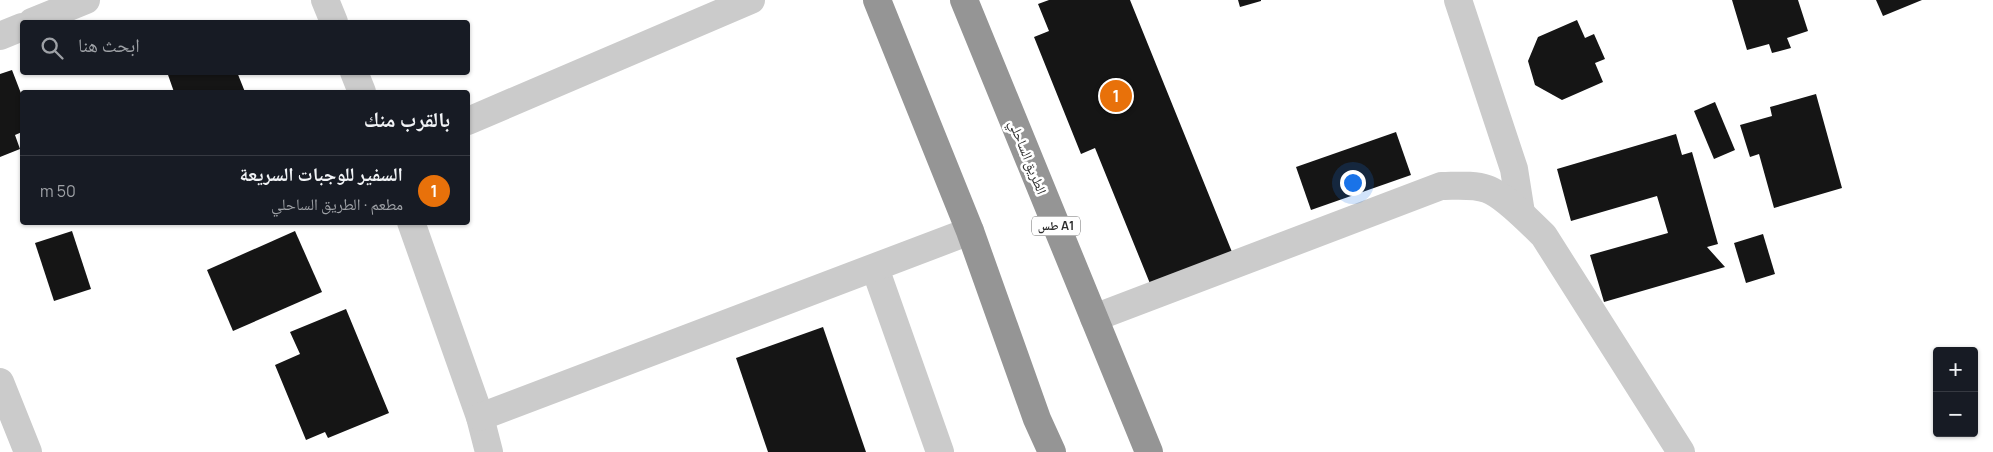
<!DOCTYPE html>
<html lang="ar">
<head>
<meta charset="utf-8">
<style>
	:root { --surface:#171b24; --page:#20242c; --text:#f1f3f6; --muted:#9ea1a6; --line:#363941; --accent:#db2777 }
	body { margin:0; font-family:Manrope,"Noto Naskh Arabic",sans-serif; background:var(--page); color:var(--text); direction:rtl }
	.controls { position:absolute; right:15px; bottom:15px; display:grid; overflow:hidden; border-radius:5px; box-shadow:0 1px 4px #0004 }
	.controls button { width:45px; height:45px; display:grid; place-items:center; padding:0; border:0; border-bottom:1px solid var(--line); background:var(--surface); color:var(--text); font:25px sans-serif }
	.you { position:absolute; left:1352px; top:182px; width:18px; height:18px; margin:-12px; border:4px solid #fff; border-radius:50%; background:#1a73e8; box-shadow:0 0 0 8px #1a73e833 }
	.badge { display:grid; place-items:center; width:32px; height:32px; border-radius:50%; background:var(--accent); color:#fff; font-size:16px; font-weight:700 }
	.pin { position:absolute; translate:-50% -50%; border:2px solid #fff; box-shadow:0 1px 5px #0006 }
	.list { margin:0; padding:0; list-style:none }
	h2 { display:flex; justify-content:space-between; align-items:center; height:65px; margin:0; padding:0 20px; font-size:21px }
	h2 small { font-size:16px; font-weight:400; color:var(--muted) }
	.list li { display:grid; grid-template-columns:32px 1fr auto; gap:15px; align-items:center; box-sizing:border-box; height:70px; padding:0 20px; border-top:1px solid var(--line) }
	.list b { display:block; font-size:19px; white-space:nowrap }
	.list p { margin:0; font-size:16px; white-space:nowrap; color:var(--muted) }
	.list em { font-size:16px; font-style:normal; color:var(--muted) }
	.icon { flex:none; width:28px; height:28px; fill:none; stroke:currentColor; stroke-width:2; stroke-linecap:round; stroke-linejoin:round }
	.map { position:relative; flex:none; width:1993px; height:452px; overflow:hidden; direction:ltr }
	.search { position:absolute; background:var(--surface); box-shadow:0 1px 4px #0004; left:20px; top:20px; width:450px; height:55px; display:flex; align-items:center; gap:12px; box-sizing:border-box; padding:0 18px; border-radius:5px; color:var(--muted); font-size:19px }
	.panel { position:absolute; background:var(--surface); box-shadow:0 1px 4px #0004; left:20px; top:90px; width:450px; height:135px; border-radius:5px; direction:rtl }
	.map>svg:first-child { display:block }
</style>
</head>
<body>
<div class="map">
<svg width="1993" height="452" viewBox="0 0 1993 452">
	<rect width="100%" height="100%" fill="#fff"/>
	<g fill="#151515">
		<path d="M1049 0H1130L1232 252 1151 286 1095 148 1081 154 1034 37 1049 31 1038 4Z"/>
		<path d="M1238 0H1261V1L1240 7Z"/>
		<path d="M1732 0H1798L1808 31 1787 38 1791 48 1772 53 1769 44 1747 50Z"/>
		<path d="M1876 0H1922L1883 16Z"/>
		<path d="M1577 20 1585 38 1594 34 1605 59 1595 63 1603 82 1562 100 1535 85 1528 61 1538 37Z"/>
		<path d="M12 70 22 96V132L15 135 20 149 0 157V74Z"/>
		<path d="M167 72H237L245 92H174Z"/>
		<path d="M1816 94 1842 188 1774 208 1759 154 1750 157 1740 125 1772 116 1770 107Z"/>
		<path d="M1715 102 1735 150 1714 159 1694 111Z"/>
		<path d="M1396 132 1411 175 1311 210 1296 167Z"/>
		<path d="M1676 134 1682 155 1692 152 1718 244 1707 247 1725 267 1604 302 1590 255 1668 233 1657 196 1571 221 1557 169Z"/>
		<path d="M72 231 91 289 54 301 35 243Z"/>
		<path d="M295 231 322 292 233 331 207 270Z"/>
		<path d="M1763 234 1775 274 1746 283 1734 243Z"/>
		<path d="M346 309 389 413 328 438 325 432 306 440 275 365 300 354 290 332Z"/>
		<path d="M823 327 866 452H768L736 358Z"/>
	</g>
	<g fill="none" stroke-linecap="round" stroke-linejoin="round">
		<g stroke="#cbcbcb" stroke-width="28">
			<path d="M325 0 334 22"/>
			<path d="M1458 0 1514 169 1521 213"/>
			<path d="M32 22 86 0"/>
			<path d="M0 36 22 27"/>
			<path d="M354 72 362 92"/>
			<path d="M468 121 751 0"/>
			<path d="M411 222 480 417 489 452"/>
			<path d="M875 268 940 452"/>
			<path d="M1094 318 1441 186C1456 186 1473 184 1487 189 1504 195 1531 223 1544 236L1681 452"/>
			<path d="M0 382 28 452"/>
			<path d="M480 417 970 231"/>
		</g>
		<g stroke="#959595" stroke-width="28">
			<path d="M877 0 970 231 1037 419 1052 452"/>
			<path d="M964 0 1149 452"/>
		</g>
	</g>
	<g text-anchor="middle" stroke-width="5" stroke-linejoin="round" paint-order="stroke">
		<rect fill="#fff" stroke="#6d6d6d" stroke-width="1" x="1032" y="216.5" width="48" height="19" rx="4"/>
		<g font-size="12" font-weight="bold" fill="#2e2e2e">
			<text x="1056" y="230">طس A1</text>
		</g>
		<g font-size="14" fill="#2e2e2e" stroke="#fff">
			<text transform="translate(1028 157) rotate(68)" y="5">الطريق الساحلي</text>
		</g>
	</g>
</svg>
<div class="controls">
<button>+</button>
<button>−</button>
</div>
<div class="you"></div>
<div class="pin badge" style="left:1116px;top:96px;background:#e8710a">1</div>
<div class="search"><svg class="icon" aria-label="search" viewBox="0 0 24 24"><circle cx="10" cy="10" r="6"/><path d="M15 15l6 6"/></svg>ابحث هنا</div>
<section class="panel">
<h2>بالقرب منك<small></small></h2>
<ul class="list">
<li><span class="badge" style="background:#e8710a">1</span><div><b>السفير للوجبات السريعة</b><p>مطعم · الطريق الساحلي</p></div><em>50 m</em></li>
</ul>
</section>
</div>
</body>
</html>
